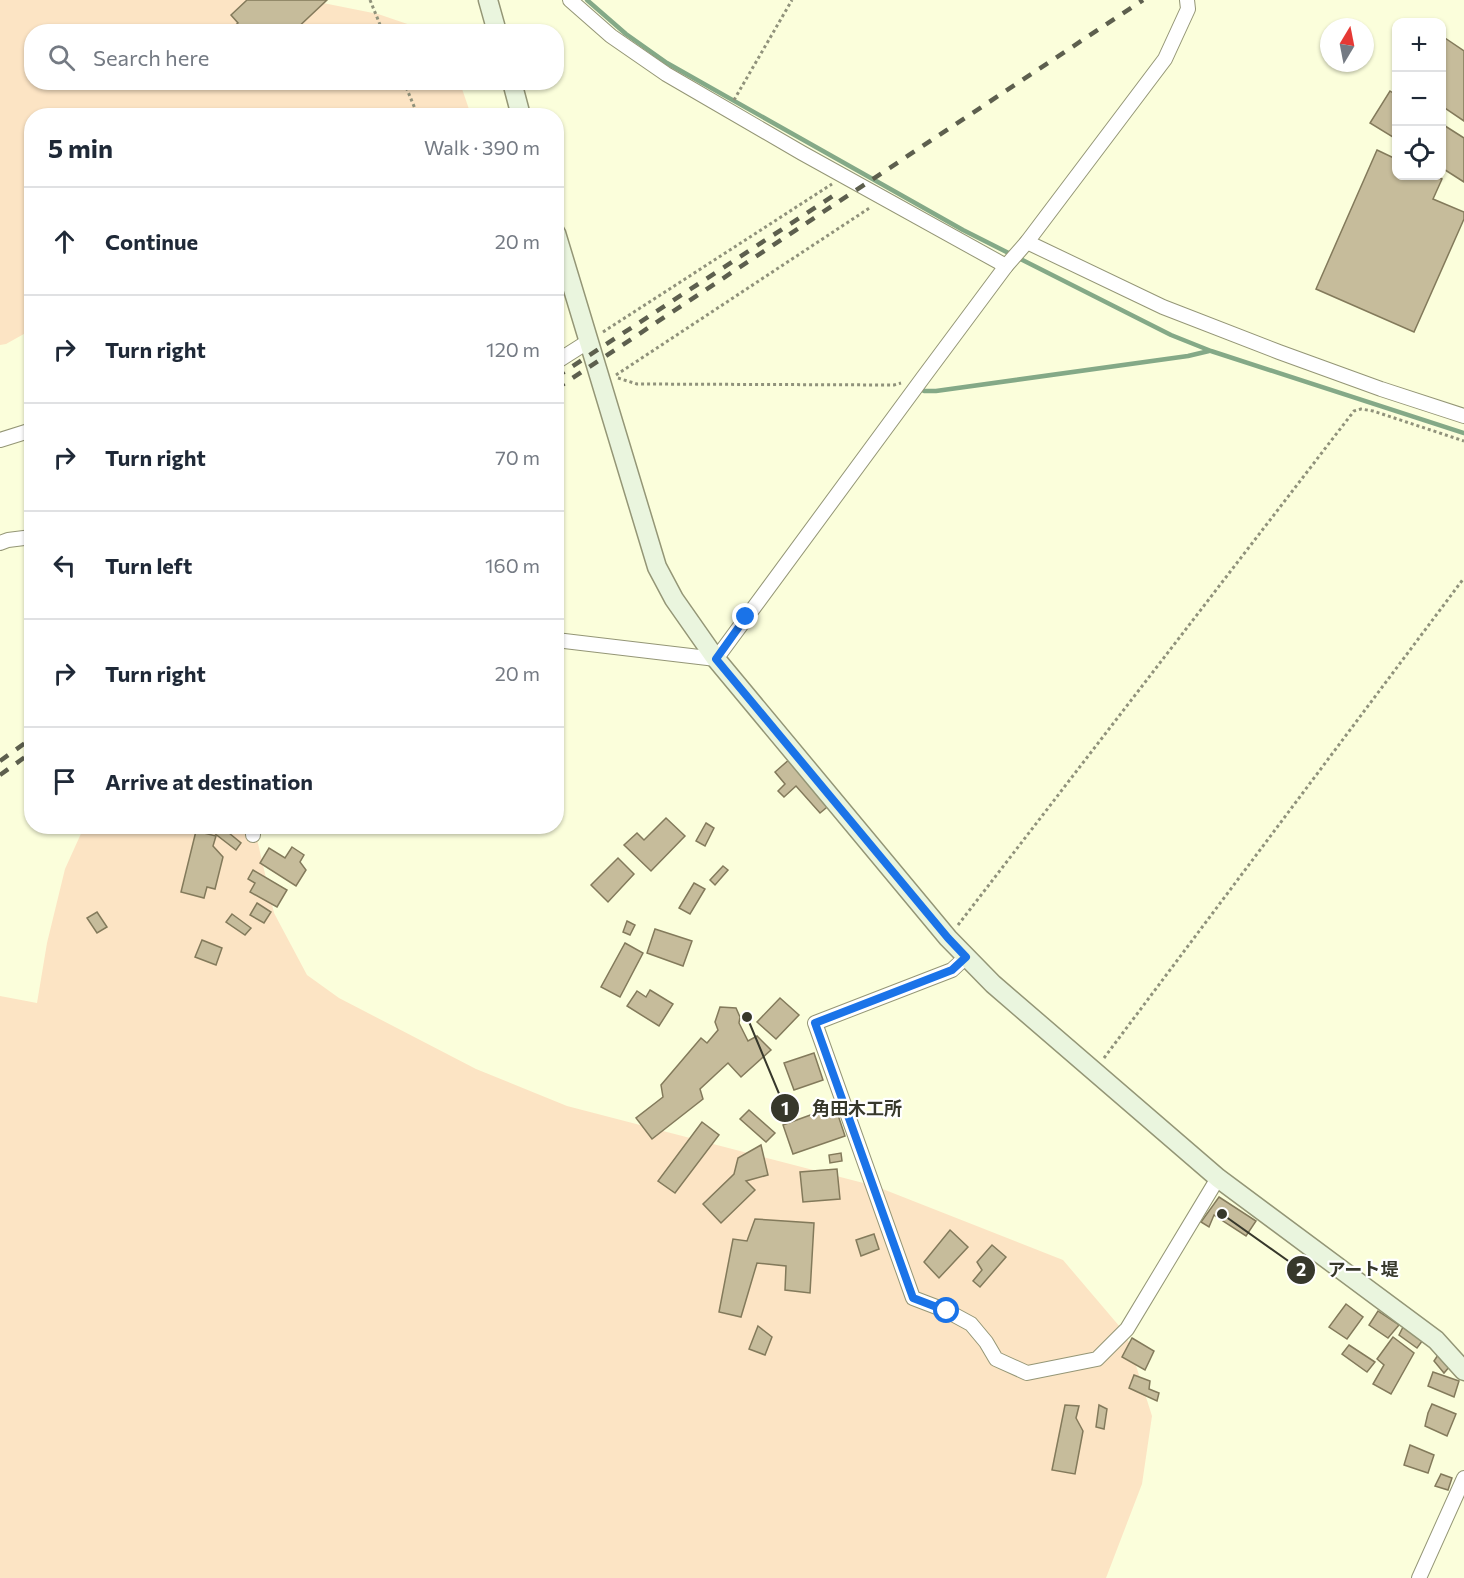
<!DOCTYPE html>
<html lang="en">
<head>
<meta charset="utf-8">
<style>
	:root { --surface:#fff; --page:#f6f6f7; --text:#1f2937; --muted:#747a83; --line:#e0e1e3 }
	body { margin:0; font-family:Commissioner,"Noto Sans JP",sans-serif; background:var(--page); color:var(--text) }
	.controls { position:absolute; right:18px; top:18px; display:grid; overflow:hidden; border-radius:12px; box-shadow:0 2px 4px #0004 }
	.controls button { width:54px; height:54px; display:grid; place-items:center; padding:0; border:0; border-bottom:2px solid var(--line); background:var(--surface); color:var(--text); font:30px sans-serif }
	.compass { position:absolute; left:1320px; top:18px; width:54px; height:54px; border-radius:50%; background:var(--surface); box-shadow:0 2px 4px #0004; rotate:10deg }
	.stop { position:absolute; width:18px; height:18px; margin:-14px; border:4px solid #1a73e8; border-radius:50%; background:#fff }
	.stop.end { background:#1a73e8; border-color:#fff; box-shadow:0 2px 6px #0008 }
	.list { margin:0; padding:0; list-style:none }
	h2 { display:flex; justify-content:space-between; align-items:center; height:78px; margin:0; padding:0 24px; font-size:26px }
	h2 small { font-size:20px; font-weight:400; color:var(--muted) }
	.list li { display:grid; grid-template-columns:39px 1fr auto; gap:18px; align-items:center; box-sizing:border-box; height:108px; padding:0 24px; border-top:2px solid var(--line) }
	.list b { display:block; font-size:22px; white-space:nowrap }
	.list em { font-size:20px; font-style:normal; color:var(--muted) }
	.icon { flex:none; width:33px; height:33px; fill:none; stroke:currentColor; stroke-width:2; stroke-linecap:round; stroke-linejoin:round }
	.map { position:relative; flex:none; width:1464px; height:1578px; overflow:hidden }
	.search { position:absolute; background:var(--surface); box-shadow:0 2px 4px #0004; left:24px; top:24px; width:540px; height:66px; display:flex; align-items:center; gap:15px; box-sizing:border-box; padding:0 21px; border-radius:24px; color:var(--muted); font-size:22px }
	.panel { position:absolute; background:var(--surface); box-shadow:0 2px 4px #0004; left:24px; top:108px; width:540px; height:726px; border-radius:24px }
	.map>svg:first-child { display:block }
</style>
</head>
<body>
<div class="map">
<svg width="1464" height="1578" viewBox="0 0 1464 1578">
	<rect width="100%" height="100%" fill="#fbfedb"/>
	<g fill="#fce4c4">
		<path d="M0 0H308L378 14 428 31 32 32V82L460 83 471 115 32 116 31 330 6 344 0 345Z"/>
		<path d="M84 827H261L257 839 274 913 307 975 339 998 476 1069 567 1106 875 1186 1063 1260 1126 1334 1152 1416 1142 1484 1106 1578H0V996L37 1003 47 943 65 869Z"/>
	</g>
	<g fill="none" stroke-linecap="round" stroke-linejoin="round">
		<g stroke="#84a987" stroke-width="4.5">
			<path d="M587 0 626 34 667 63 963 230 1171 335 1211 351 1464 433"/>
			<path d="M924 391H936L1188 356 1209 351"/>
		</g>
	</g>
	<g fill="#c6bc9b" stroke="#837a5b" stroke-width="1.5">
		<path d="M247 0H327L293 32H237L233 27 238 23 231 15Z"/>
		<path d="M1442 36 1464 51V121L1442 106Z"/>
		<path d="M1390 91 1396 95V139L1370 123Z"/>
		<path d="M1442 124 1464 138V182L1442 168Z"/>
		<path d="M1377 150 1396 159V176H1434L1442 179 1433 199 1464 212V219L1414 332 1316 289Z"/>
		<path d="M791 758 832 803 820 813 796 786 784 797 778 791 785 784 775 772Z"/>
		<path d="M666 818 685 836 651 871 624 845 637 833 644 840Z"/>
		<path d="M706 823 714 828 705 846 696 841Z"/>
		<path d="M211 826H235L229 833 241 843 236 850 209 829Z"/>
		<path d="M196 831 216 836 213 846 223 857 215 889 207 887 204 898 181 892Z"/>
		<path d="M292 847 304 855 300 862 306 870 296 886 260 863 269 848 285 858Z"/>
		<path d="M618 858 634 874 608 902 591 885Z"/>
		<path d="M723 866 728 870 715 885 710 880Z"/>
		<path d="M253 870 287 890 277 907 250 892 255 883 248 879Z"/>
		<path d="M694 883 705 889 690 914 679 908Z"/>
		<path d="M257 903 271 912 264 923 250 915Z"/>
		<path d="M97 912 107 927 97 933 87 918Z"/>
		<path d="M232 914 251 928 245 935 226 922Z"/>
		<path d="M627 921 635 925 630 935 623 932Z"/>
		<path d="M655 929 692 941 683 966 647 953Z"/>
		<path d="M202 940 222 948 216 965 195 957Z"/>
		<path d="M625 943 643 953 620 997 601 987Z"/>
		<path d="M650 990 673 1004 659 1026 627 1006 637 991 646 997Z"/>
		<path d="M780 998 799 1015 776 1039 757 1022Z"/>
		<path d="M720 1007 736 1008 740 1017 739 1023 748 1041 757 1036 771 1050 741 1077 728 1063 700 1089 703 1099 652 1139 636 1118 663 1097 661 1085 701 1038 707 1043 718 1030 715 1022Z"/>
		<path d="M814 1053 823 1080 794 1090 784 1063Z"/>
		<path d="M835 1106 845 1136 793 1154 783 1125Z"/>
		<path d="M749 1110 775 1133 766 1142 740 1119Z"/>
		<path d="M702 1122 719 1135 675 1193 658 1181Z"/>
		<path d="M761 1145 768 1175 746 1181 755 1190 721 1223 703 1204 734 1174 738 1158Z"/>
		<path d="M841 1153 842 1161 830 1163 829 1155Z"/>
		<path d="M837 1169 840 1199 803 1202 800 1172Z"/>
		<path d="M1219 1197 1256 1221 1246 1236 1214 1215 1209 1227 1201 1222Z"/>
		<path d="M755 1219 814 1223 810 1293 785 1290 786 1266 757 1263 741 1317 719 1312 733 1239 747 1241Z"/>
		<path d="M950 1230 968 1247 939 1278 924 1262Z"/>
		<path d="M874 1234 879 1249 861 1256 856 1240Z"/>
		<path d="M992 1245 1006 1257 980 1287 973 1281 982 1270 977 1262Z"/>
		<path d="M1346 1304 1363 1317 1347 1339 1329 1327Z"/>
		<path d="M1378 1311 1399 1325 1388 1338 1369 1325Z"/>
		<path d="M758 1326 772 1337 765 1355 749 1349Z"/>
		<path d="M1403 1327 1423 1340 1417 1348 1399 1335Z"/>
		<path d="M1393 1337 1414 1353 1391 1394 1373 1384 1384 1365 1377 1359Z"/>
		<path d="M1132 1338 1154 1351 1145 1370 1122 1357Z"/>
		<path d="M1349 1345 1375 1362 1367 1372 1342 1354Z"/>
		<path d="M1438 1355 1450 1366 1444 1373 1434 1361Z"/>
		<path d="M1433 1372 1459 1381 1454 1397 1428 1386Z"/>
		<path d="M1134 1375 1150 1381 1149 1389 1159 1393 1157 1401 1129 1388Z"/>
		<path d="M1432 1404 1456 1414 1447 1436 1425 1426 1428 1413Z"/>
		<path d="M1065 1405 1079 1406 1076 1418 1083 1431 1075 1474 1052 1470Z"/>
		<path d="M1099 1405 1107 1409 1104 1429 1096 1427Z"/>
		<path d="M1410 1445 1434 1455 1428 1473 1404 1465Z"/>
		<path d="M1441 1474 1452 1478 1448 1490 1435 1486Z"/>
	</g>
	<g fill="none" stroke-linecap="round" stroke-linejoin="round">
		<g stroke="#949676" stroke-width="16">
			<g id="street">
				<path d="M570 0 611 36 666 74 802 153 1006 266"/>
				<path d="M1027 242 1163 307 1279 352 1381 389 1464 416"/>
				<path d="M556 362 589 341"/>
				<path d="M0 440 32 430"/>
				<path d="M0 543 8 540 32 537"/>
				<path d="M556 640 716 659 922 379 1006 266 1027 242 1165 59 1188 9 1187 0"/>
				<path d="M253 835V826"/>
				<path d="M966 957 952 970 815 1023 913 1298 947 1311 971 1324 986 1342 996 1359 1027 1373 1097 1359 1127 1329 1218 1178"/>
				<path d="M1419 1578 1464 1478"/>
			</g>
		</g>
		<g stroke="#949676" stroke-width="21">
			<g id="secondary">
				<path d="M488 0 497 32"/>
				<path d="M512 82 521 116"/>
				<path d="M556 233 657 567 674 599 716 659 948 938 993 984 1218 1178 1436 1340 1464 1371"/>
			</g>
		</g>
		<g stroke="#90927b" stroke-width="3" stroke-dasharray="3 3" stroke-linecap="butt">
			<path d="M370 0 383 32"/>
			<path d="M404 82 418 116"/>
			<path d="M734 100 792 0"/>
			<path d="M603 332 832 184"/>
			<path d="M616 375 871 207"/>
			<path d="M618 378 637 384 894 385 901 383"/>
			<path d="M958 925 1354 411 1361 409 1373 411 1464 441"/>
			<path d="M1104 1058 1464 578"/>
		</g>
		<use href="#street" stroke="#fff" stroke-width="14"/>
		<use href="#secondary" stroke="#eaf5de" stroke-width="18"/>
		<g stroke="#5d5f4e" stroke-width="4.5" stroke-dasharray="10 10" stroke-linecap="butt">
			<path d="M556 377 836 194"/>
			<path d="M556 389 1143 0"/>
			<path d="M0 761 32 738"/>
			<path d="M0 775 32 752"/>
		</g>
	</g>
	<g fill="none" stroke-linecap="round" stroke-linejoin="round">
		<path stroke="#1a73e8" stroke-width="8" d="M746 617 716 659 948 938 966 957 952 970 815 1023 913 1298 947 1311"/>
	</g>
	<path fill="none" stroke="#37382b" stroke-width="2" d="M747 1017L785 1108M1222 1214L1301 1270"/>
	<g fill="#37382b" stroke="#fff" stroke-width="2">
		<circle cx="747" cy="1017" r="6"/>
		<circle cx="1222" cy="1214" r="6"/>
		<circle cx="785" cy="1108" r="15"/>
		<circle cx="1301" cy="1270" r="15"/>
	</g>
	<g font-size="18" text-anchor="middle" font-weight="bold" fill="#fff">
		<text x="785" y="1115">1</text>
		<text x="1301" y="1276">2</text>
	</g>
	<g font-size="18" text-anchor="middle" font-weight="bold" fill="#37382b" stroke="#fff" stroke-width="4.5" stroke-linejoin="round" paint-order="stroke">
		<text x="857" y="1115">角田木工所</text>
		<text x="1363" y="1276">アート堤</text>
	</g>
</svg>
<div class="controls">
<button>+</button>
<button>−</button>
<button><svg class="icon" aria-label="locate" viewBox="0 0 24 24"><circle cx="12" cy="12" r="6"/><path d="M12 2v4M12 18v4M2 12h4M18 12h4"/></svg></button>
</div>
<svg class="compass" viewBox="-18 -18 36 36"><path d="M0-13l5 13h-10z" fill="#e53935"/><path d="M0 13l5-13h-10z" fill="#747a83"/></svg>
<div class="stop" style="left:947px;top:1311px"></div>
<div class="stop end" style="left:746px;top:617px"></div>
<div class="search"><svg class="icon" aria-label="search" viewBox="0 0 24 24"><circle cx="10" cy="10" r="6"/><path d="M15 15l6 6"/></svg>Search here</div>
<section class="panel">
<h2>5 min<small>Walk · 390 m</small></h2>
<ul class="list">
<li><svg class="icon" aria-label="ahead" viewBox="0 0 24 24"><path d="M12 20V5M6 11l6-6 6 6"/></svg><div><b>Continue</b></div><em>20 m</em></li>
<li><svg class="icon" aria-label="right" viewBox="0 0 24 24"><path d="M7 20v-9h11M14 6l5 5-5 5"/></svg><div><b>Turn right</b></div><em>120 m</em></li>
<li><svg class="icon" aria-label="right" viewBox="0 0 24 24"><path d="M7 20v-9h11M14 6l5 5-5 5"/></svg><div><b>Turn right</b></div><em>70 m</em></li>
<li><svg class="icon" aria-label="left" viewBox="0 0 24 24"><path d="M17 20v-9H6M10 6l-5 5 5 5"/></svg><div><b>Turn left</b></div><em>160 m</em></li>
<li><svg class="icon" aria-label="right" viewBox="0 0 24 24"><path d="M7 20v-9h11M14 6l5 5-5 5"/></svg><div><b>Turn right</b></div><em>20 m</em></li>
<li><svg class="icon" aria-label="arrive" viewBox="0 0 24 24"><path d="M6 21V4h12l-3 4 3 4H6"/></svg><div><b>Arrive at destination</b></div></li>
</ul>
</section>
</div>
</body>
</html>
